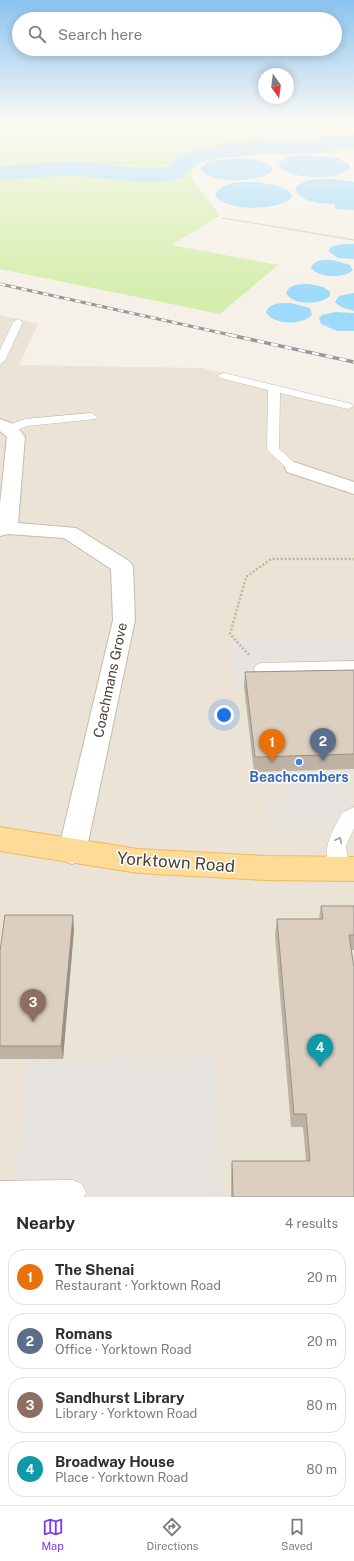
<!DOCTYPE html>
<html lang="en">
<head>
<meta charset="utf-8">
<style>
	:root { --surface:#fff; --page:#f2f2f3; --text:#2b2b33; --muted:#7c7c81; --line:#e1e1e2; --accent:#7c3aed }
	body { margin:0; font-family:"Public Sans",sans-serif; background:var(--page); color:var(--text) }
	.compass { position:absolute; left:258px; top:68px; width:36px; height:36px; border-radius:50%; background:var(--surface); box-shadow:0 2px 10px #0003; rotate:166deg }
	.you { position:absolute; left:224px; top:715px; width:14px; height:14px; margin:-10px; border:3px solid #fff; border-radius:50%; background:#1a73e8; box-shadow:0 0 0 6px #1a73e833 }
	.badge { display:grid; place-items:center; width:26px; height:26px; border-radius:50%; background:var(--accent); color:#fff; font-size:13px; font-weight:700 }
	.pin { position:absolute; translate:-50% -33px; filter:drop-shadow(0 1px 2px #0008) }
	.pin::after { content:''; position:absolute; top:21px; width:14px; height:12px; background:inherit; clip-path:polygon(0 0,100% 0,50% 100%) }
	.list { margin:0; padding:0; list-style:none }
	h2 { display:flex; justify-content:space-between; align-items:center; height:52px; margin:0; padding:0 16px; font-size:17px }
	h2 small { font-size:13px; font-weight:400; color:var(--muted) }
	.list li { display:grid; grid-template-columns:26px 1fr auto; gap:12px; align-items:center; box-sizing:border-box; height:56px; margin:0 8px 8px; padding:0 8px; border:1px solid var(--line); border-radius:16px }
	.list b { display:block; font-size:15px; white-space:nowrap }
	.list p { margin:0; font-size:13px; white-space:nowrap; color:var(--muted) }
	.list em { font-size:13px; font-style:normal; color:var(--muted) }
	.icon { flex:none; width:22px; height:22px; fill:none; stroke:currentColor; stroke-width:2; stroke-linecap:round; stroke-linejoin:round }
	.map { position:relative; flex:none; width:354px; height:1197px; overflow:hidden }
	.search { position:absolute; background:var(--surface); box-shadow:0 2px 10px #0003; left:12px; right:12px; top:12px; height:44px; display:flex; align-items:center; gap:10px; box-sizing:border-box; padding:0 14px; border-radius:22px; color:var(--muted); font-size:15px }
	.sheet { height:308px; background:var(--surface) }
	nav { display:flex; justify-content:space-around; align-items:center; box-sizing:border-box; height:56px; border-top:1px solid var(--line); background:var(--surface); font-size:11px; color:var(--muted) }
	nav a { display:grid; justify-items:center; gap:2px }
	nav .on { color:var(--accent) }
	.map>svg:first-child { display:block }
</style>
</head>
<body>
<div class="map">
<svg width="354" height="1197" viewBox="0 0 354 1197">
	<rect width="100%" height="100%" fill="#f6f1e8"/>
	<path fill="#eae3d6" d="M0 315 38 324 19 365 202 368 354 406V1197H0Z"/>
	<path fill="#d5eead" d="M0 124H334L341 131 354 132V152L198 157 191 177 220 216 171 245 278 265 220 314 0 269Z"/>
	<g fill="#e7e4e0">
		<path d="M354 638V682L235 685 232 640Z"/>
		<path d="M346 781 349 793 354 799 337 813 331 831 271 829 267 802 287 801 284 783Z"/>
		<path d="M216 1057 223 1197H15L28 1060Z"/>
	</g>
	<g fill="#9edaf9">
		<path d="M305 155 337 158 349 164 350 168C339 181 287 180 278 165 283 156 295 156 305 155Z"/>
		<path d="M240 158 261 161 272 167V171C261 183 207 185 200 168L209 161Z"/>
		<path d="M335 179 354 182V203C337 204 305 207 295 190 301 177 323 179 335 179Z"/>
		<path d="M257 182C269 184 282 185 291 193L292 197C280 211 223 213 215 194 223 181 244 182 257 182Z"/>
		<path d="M342 244H354V259L338 258 328 251 331 247Z"/>
		<path d="M332 260 350 265 353 270C344 279 319 278 311 268 314 259 324 260 332 260Z"/>
		<path d="M309 284 323 287 330 292V296C321 305 293 306 286 293 289 284 300 284 309 284Z"/>
		<path d="M354 293V311L341 307 335 302 339 296Z"/>
		<path d="M291 303 310 308 312 315C302 325 274 326 266 312 270 302 282 303 291 303Z"/>
		<path d="M335 312 354 313V331H337L321 324 319 318 322 315Z"/>
	</g>
	<g fill="none" stroke-linecap="round" stroke-linejoin="round">
		<path fill="#9edaf9" fill-rule="evenodd" d="M341 202H354V210L336 209 334 206 336 203Z"/>
		<path fill="#9edaf9" fill-rule="evenodd" d="M354 135V147L308 154H260L207 160 195 165 183 177 161 182H137L72 175 0 180V166L72 161 137 168H161L167 167 179 155 204 147 260 142H308Z"/>
		<g stroke="#c6bbac" stroke-width="1">
			<g id="lane">
				<path d="M18 319 23 322 5 361 0 364V350L13 322Z"/>
				<path d="M224 373 352 404 354 406 348 409 280 393 279 449 300 468 298 471H290L267 450 268 390 220 378 218 376 220 374Z"/>
				<path d="M91 413 97 417 95 419 27 426 10 433 4 429 6 426 25 419Z"/>
				<path d="M354 661V673L262 675 256 673 254 669 256 665 262 663Z"/>
				<path d="M354 807V828L346 846 349 868 346 874 339 876 332 874C320 850 331 834 342 813Z"/>
				<path d="M73 1180 82 1184 86 1193 84 1197H0V1181Z"/>
			</g>
		</g>
		<g stroke="#c6bbac" stroke-width="2">
			<g id="street">
				<path d="M0 419 16 425 25 437 18 523 76 528 129 561 133 566 135 620 86 852 82 860 72 864 62 860 58 852 113 620 111 569 64 538 8 534 0 536V504L7 437 0 431Z"/>
				<path d="M294 462 354 482V494L287 472 285 468 287 464Z"/>
			</g>
		</g>
		<g stroke="#f2ba5b" stroke-width="2">
			<path id="primary" d="M0 827 138 849 265 856 354 857V881L265 880 138 873 0 851Z"/>
		</g>
		<g stroke="#c6b399" stroke-width="1" stroke-dasharray="1 1" stroke-linecap="butt">
			<path d="M0 168 54 164 174 163 192 152 244 140H301L354 135"/>
			<path d="M223 218H225"/>
		</g>
		<path stroke="#c6b399" stroke-width="1.5" stroke-dasharray="1 1" stroke-linecap="butt" d="M223 218 354 240"/>
		<path stroke="#c6b399" stroke-width="2.5" stroke-dasharray="2 2" stroke-linecap="butt" d="M249 655 230 634 246 577 271 559H354"/>
		<use href="#lane" fill="#fff" fill-rule="evenodd"/>
		<use href="#street" fill="#fff" fill-rule="evenodd"/>
		<use href="#primary" fill="#ffdb98" fill-rule="evenodd"/>
		<g stroke="#989898" stroke-width="3">
			<path id="rail-far1" d="M0 284 235 336"/>
		</g>
		<g stroke="#989898" stroke-width="3.5">
			<path id="rail" d="M230 335 354 362"/>
		</g>
		<use href="#rail-far1" stroke="#fff" stroke-width="2" stroke-dasharray="5.5" stroke-linecap="butt"/>
		<use href="#rail" stroke="#fff" stroke-width="2.5" stroke-dasharray="7" stroke-linecap="butt"/>
	</g>
	<g fill="#bdb2a4">
		<path d="M354 670V769L254 772 244 687 245 672Z"/>
		<path d="M321 906H354V950H351L354 1197H231V1174L232 1161H306L303 1127H291L275 935 277 919H319Z"/>
		<path d="M74 929 63 1059H0V951Z"/>
	</g>
	<path fill="#9a9186" d="M73 915 74 929 63 1059 61 1046Z"/>
	<g fill="#dccfbf" stroke="#9a9186">
		<path d="M354 670V754L255 757 245 672Z"/>
		<path d="M321 906H354V935H349L354 968V1197H233L232 1161H310L306 1114H294L277 919H323Z"/>
		<path d="M5 915H73L61 1046H0V951Z"/>
	</g>
	<defs><path id="oneway-chevron" d="M-2-3.5L2.5 0L-2 3.5" fill="none" stroke-width="1.6" stroke-linecap="round" stroke-linejoin="round"/></defs>
	<use stroke="#a4a09a" href="#oneway-chevron" transform="translate(339 840) rotate(-65)"/>
	<linearGradient id="sky" x2="0" y2="1"><stop stop-color="#8ac3ef"/><stop offset="0.42" stop-color="#fbf9f5"/><stop offset="1" stop-color="#fbf9f5" stop-opacity="0"/></linearGradient>
	<rect width="354" height="292" fill="url(#sky)"/>
	<circle fill="#3f7fe0" stroke="#fff" stroke-width="1.5" cx="299" cy="762" r="4"/>
	<g text-anchor="middle" stroke-width="3" stroke-linejoin="round" paint-order="stroke">
		<g font-size="14" fill="#4a4136" stroke="#fff">
			<text transform="translate(110 680) rotate(-78)" y="5">Coachmans Grove</text>
		</g>
		<g font-size="14" font-weight="bold" fill="#366cbe" stroke="#fff">
			<text x="299" y="782">Beachcombers</text>
		</g>
		<g font-size="17" fill="#4a4136" stroke="#fff">
			<text transform="translate(176 862) rotate(4)" y="6">Yorktown Road</text>
		</g>
	</g>
</svg>
<svg class="compass" viewBox="-18 -18 36 36"><path d="M0-13l5 13h-10z" fill="#e53935"/><path d="M0 13l5-13h-10z" fill="#7c7c81"/></svg>
<div class="you"></div>
<div class="pin badge" style="left:272px;top:762px;background:#e8710a">1</div>
<div class="pin badge" style="left:323px;top:761px;background:#5c6f8a">2</div>
<div class="pin badge" style="left:33px;top:1022px;background:#8d6e63">3</div>
<div class="pin badge" style="left:320px;top:1067px;background:#0f9aa8">4</div>
<div class="search"><svg class="icon" aria-label="search" viewBox="0 0 24 24"><circle cx="10" cy="10" r="6"/><path d="M15 15l6 6"/></svg>Search here</div>
</div>
<section class="sheet">
<h2>Nearby<small>4 results</small></h2>
<ul class="list">
<li><span class="badge" style="background:#e8710a">1</span><div><b>The Shenai</b><p>Restaurant · Yorktown Road</p></div><em>20 m</em></li>
<li><span class="badge" style="background:#5c6f8a">2</span><div><b>Romans</b><p>Office · Yorktown Road</p></div><em>20 m</em></li>
<li><span class="badge" style="background:#8d6e63">3</span><div><b>Sandhurst Library</b><p>Library · Yorktown Road</p></div><em>80 m</em></li>
<li><span class="badge" style="background:#0f9aa8">4</span><div><b>Broadway House</b><p>Place · Yorktown Road</p></div><em>80 m</em></li>
</ul>
</section>
<nav>
<a class="on"><svg class="icon" aria-label="map" viewBox="0 0 24 24"><path d="M3 6l6-2 6 2 6-2v14l-6 2-6-2-6 2zM9 4v14M15 6v14"/></svg>Map</a>
<a><svg class="icon" aria-label="directions" viewBox="0 0 24 24"><path d="M12 3l9 9-9 9-9-9zM9 14v-3h6M13 9l2 2-2 2"/></svg>Directions</a>
<a><svg class="icon" aria-label="saved" viewBox="0 0 24 24"><path d="M7 4h10v16l-5-4-5 4z"/></svg>Saved</a>
</nav>
</body>
</html>
